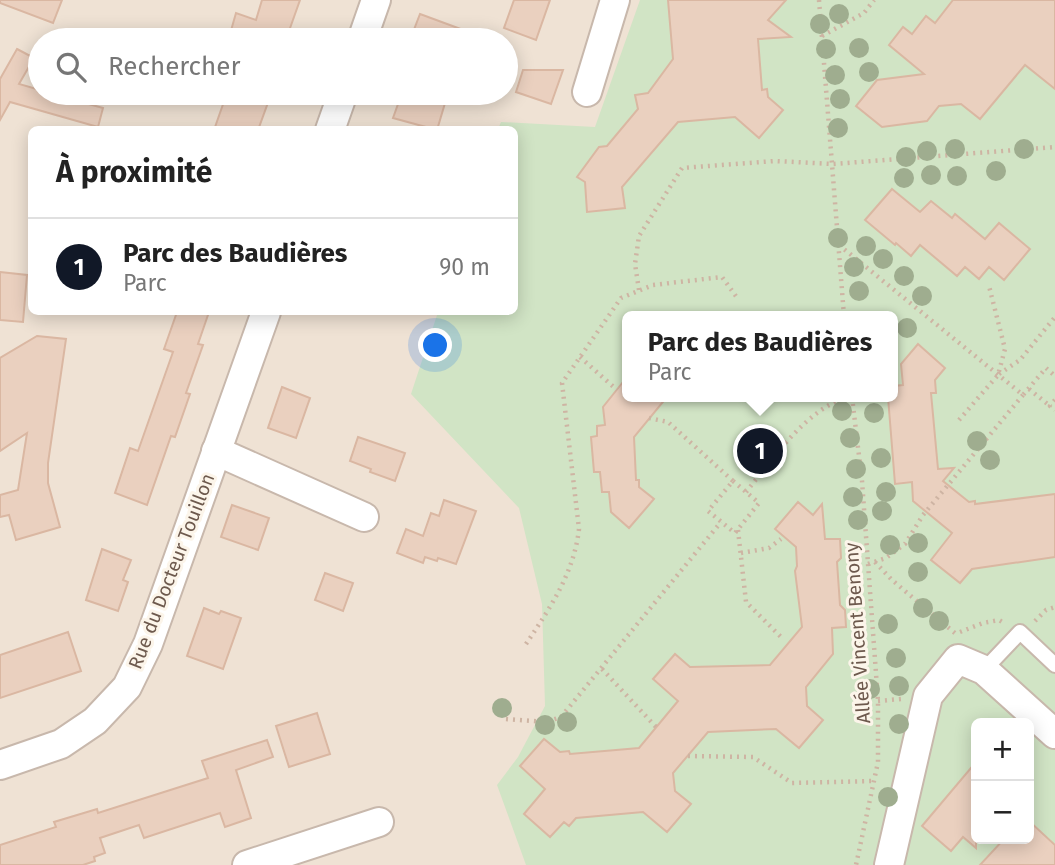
<!DOCTYPE html>
<html lang="fr">
<head>
<meta charset="utf-8">
<style>
	:root { --surface:#fff; --page:#f2f2f2; --text:#222; --muted:#767676; --line:#e0e0e0; --accent:#111827 }
	body { margin:0; font-family:"Fira Sans",sans-serif; background:var(--page); color:var(--text) }
	.controls { position:absolute; right:21px; bottom:21px; display:grid; overflow:hidden; border-radius:10px; box-shadow:0 4px 18px #0003 }
	.controls button { width:63px; height:63px; display:grid; place-items:center; padding:0; border:0; border-bottom:2px solid var(--line); background:var(--surface); color:var(--text); font:35px sans-serif }
	.you { position:absolute; left:436px; top:346px; width:24px; height:24px; margin:-18px; border:5px solid #fff; border-radius:50%; background:#1a73e8; box-shadow:0 0 0 10px #1a73e833 }
	.badge { display:grid; place-items:center; width:46px; height:46px; border-radius:50%; background:var(--accent); color:#fff; font-size:23px; font-weight:700 }
	.pin { position:absolute; translate:-50% -50%; border:4px solid #fff; box-shadow:0 2px 7px #0006 }
	.popup { position:absolute; left:622px; top:311px; width:276px; height:91px; box-sizing:border-box; display:grid; place-content:center; border-radius:10px; background:var(--surface); filter:drop-shadow(0 2px 5px #0005); font-size:23px; white-space:nowrap; color:var(--muted) }
	.popup b { font-size:26px; color:var(--text) }
	.popup::after { content:''; position:absolute; left:50%; top:100%; margin-left:-14px; border:14px solid transparent; border-top-color:var(--surface) }
	.list { margin:0; padding:0; list-style:none }
	h2 { display:flex; justify-content:space-between; align-items:center; height:91px; margin:0; padding:0 28px; font-size:30px }
	h2 small { font-size:23px; font-weight:400; color:var(--muted) }
	.list li { display:grid; grid-template-columns:46px 1fr auto; gap:21px; align-items:center; box-sizing:border-box; height:98px; padding:0 28px; border-top:2px solid var(--line) }
	.list b { display:block; font-size:26px; white-space:nowrap }
	.list p { margin:0; font-size:23px; white-space:nowrap; color:var(--muted) }
	.list em { font-size:23px; font-style:normal; color:var(--muted) }
	.icon { flex:none; width:38px; height:38px; fill:none; stroke:currentColor; stroke-width:2; stroke-linecap:round; stroke-linejoin:round }
	.map { position:relative; flex:none; width:1055px; height:865px; overflow:hidden }
	.search { position:absolute; background:var(--surface); box-shadow:0 4px 18px #0003; left:28px; top:28px; width:490px; height:77px; display:flex; align-items:center; gap:18px; box-sizing:border-box; padding:0 24px; border-radius:38px; color:var(--muted); font-size:26px }
	.panel { position:absolute; background:var(--surface); box-shadow:0 4px 18px #0003; left:28px; top:126px; width:490px; height:189px; border-radius:10px }
	.map>svg:first-child { display:block }
</style>
</head>
<body>
<div class="map">
<svg width="1055" height="865" viewBox="0 0 1055 865">
	<rect width="100%" height="100%" fill="#f8f0e4"/>
	<path fill="#efe2d4" fill-rule="evenodd" d="M0 0H1055V865H0ZM40 40H506V93H40ZM32 130H514V312H32ZM627 316H893V397H627ZM976 723H1029V839H976Z"/>
	<path fill="#d1e4c5" fill-rule="evenodd" d="M640 0H1055V865H526L497 785 518 757 545 706 542 604 519 508 411 394 438 312H514V130L498 129 501 122 595 127ZM627 316H893V397H627ZM976 723H1029V839H976Z"/>
	<g fill="#ead0bf" stroke="#dab7a2" stroke-width="2">
		<path d="M0 0H62L53 23 0 3Z"/>
		<path d="M262 0H300L289 31 306 36 305 40H247L230 34 236 13 256 20Z"/>
		<path d="M514 0H550L536 40 504 28Z"/>
		<path d="M668 0H786L768 20 791 37 758 39 762 90 767 89 768 97 783 110 759 138 735 117 678 122 622 187 625 208 587 212 585 182 577 177 599 147 607 146 638 109 635 95 648 93 673 59Z"/>
		<path d="M953 0H1055V89L1025 65 980 119 961 104 939 106 927 121 882 127 856 106 877 80 924 74 889 45 903 27 912 34 926 16 935 23Z"/>
		<path d="M420 14 485 38V40H410Z"/>
		<path d="M17 49 34 58 19 84 40 90V93H49L103 108 98 127 10 102 0 120V79Z"/>
		<path d="M523 70H563L551 104 516 92Z"/>
		<path d="M227 93H258L270 97 258 130H214Z"/>
		<path d="M402 93H448L437 130 393 118Z"/>
		<path d="M892 189 920 212 931 201 952 218 955 214 985 239 999 223 1030 249 1004 280 989 267 979 279 965 267 957 276 920 245 911 256 896 243 895 245 865 220Z"/>
		<path d="M0 272 27 275 23 322 0 320Z"/>
		<path d="M177 312H209L198 344 203 345 186 393 190 394 175 437 171 436 147 505 115 493 130 448 138 451 173 352 164 349Z"/>
		<path d="M37 336 66 339 48 463V483L60 527 16 540 9 515 0 517V495L18 490 27 433 0 451V358Z"/>
		<path d="M918 344 945 368 935 380 936 393H931L938 469 954 468 943 481 969 502 975 501V504L1055 494V557L972 569 960 583 931 560 952 533 913 501 912 482 895 484 888 397H893V386L903 385 901 364Z"/>
		<path d="M627 377V397H667L634 437 636 480H639V487L654 499 629 528 611 512 609 492H602L600 472H594L591 437 597 436V426L605 425 603 407Z"/>
		<path d="M282 387 310 398 296 438 268 428Z"/>
		<path d="M358 437 405 453 395 481 370 472 371 469 350 461Z"/>
		<path d="M444 500 476 511 456 564 438 558 437 561 425 557 423 563 397 553 406 529 423 536 431 513 439 516Z"/>
		<path d="M798 502 813 515 822 504 825 539H840L841 558 837 562 840 605 845 610 846 627 832 628 833 654 806 687 807 706 823 720 799 748 776 729 708 732 673 773 675 791 691 804 667 832 643 812 576 818 569 826 564 822 550 837 524 814 545 789 520 766 544 739 560 752 569 751 570 754 639 748 678 701 653 679 675 654 690 667 770 665 802 627 795 571 797 566 796 547 775 529Z"/>
		<path d="M232 505 269 518 258 550 221 537Z"/>
		<path d="M102 549 131 560 123 580 128 582 118 611 86 600Z"/>
		<path d="M325 573 353 583 343 611 315 600Z"/>
		<path d="M204 608 219 614 221 611 241 618 223 669 187 656Z"/>
		<path d="M68 632 81 671 0 698V655Z"/>
		<path d="M317 713 330 754 289 767 276 726Z"/>
		<path d="M267 740 273 757 236 770 251 818 225 827 220 813 144 838 139 825 100 838 105 853 94 857 95 861 83 865H0V845L56 827 54 822 97 809 98 813 208 778 202 761Z"/>
		<path d="M976 762V848L963 837 951 851 922 826Z"/>
		<path d="M1029 821 1055 845V865H980L1004 839H1029Z"/>
	</g>
	<g fill="none" stroke-linecap="round" stroke-linejoin="round">
		<g stroke="#c8b8ac" stroke-width="18">
			<path id="lane" d="M984 670 1020 632 1055 665"/>
		</g>
		<g stroke="#c8b8ac" stroke-width="32">
			<g id="street">
				<path d="M362 40 376 0"/>
				<path d="M587 92 615 0"/>
				<path d="M330 130 343 93"/>
				<path d="M216 451 364 517"/>
				<path d="M0 765 61 744 95 721 127 687 148 644 266 312"/>
				<path d="M247 865 379 822"/>
				<path d="M889 865 928 696 958 659 984 670 1055 734"/>
			</g>
		</g>
		<g stroke="#ceb4a3" stroke-width="4.5" stroke-dasharray="2 5" stroke-linecap="butt">
			<path d="M819 0 844 316"/>
			<path d="M822 36 864 13 874 0"/>
			<path d="M839 245 1023 395 1046 368 1055 376"/>
			<path d="M639 290 635 264 639 236 682 168 775 161 833 164 1055 147"/>
			<path d="M580 357 617 390"/>
			<path d="M999 374 1020 360 1055 317"/>
			<path d="M1029 389 1050 406"/>
			<path d="M852 397 862 481 878 701V762L856 865"/>
			<path d="M1055 400 1050 406 1055 410"/>
			<path d="M649 418 668 422 733 481"/>
			<path d="M959 420 998 375 1005 349 989 286"/>
			<path d="M733 481 759 503 735 533 708 511Z"/>
			<path d="M746 492C773 459 806 409 848 397"/>
			<path d="M738 530 746 602 782 638"/>
			<path d="M741 553 769 548 781 539"/>
			<path d="M875 562 892 580 956 634"/>
			<path d="M868 564 886 558 905 544 923 515 1023 395"/>
			<path d="M1035 621 1046 610 1055 607"/>
			<path d="M960 632 983 623 999 620 1004 623"/>
			<path d="M526 644C550 608 574 573 579 529L562 383 621 298 653 285 722 277 738 299"/>
			<path d="M602 669 656 727"/>
			<path d="M878 701 901 699"/>
			<path d="M506 719 546 722 561 717 721 522"/>
			<path d="M688 756 753 757 792 783 874 781"/>
		</g>
		<use href="#lane" stroke="#fff" stroke-width="14"/>
		<use href="#street" stroke="#fff" stroke-width="28"/>
	</g>
	<g fill="#9fad8f">
		<circle cx="839" cy="14" r="10"/>
		<circle cx="820" cy="24" r="10"/>
		<circle cx="859" cy="48" r="10"/>
		<circle cx="826" cy="49" r="10"/>
		<circle cx="869" cy="72" r="10"/>
		<circle cx="835" cy="75" r="10"/>
		<circle cx="840" cy="99" r="10"/>
		<circle cx="838" cy="128" r="10"/>
		<circle cx="955" cy="149" r="10"/>
		<circle cx="1024" cy="149" r="10"/>
		<circle cx="927" cy="151" r="10"/>
		<circle cx="906" cy="157" r="10"/>
		<circle cx="996" cy="171" r="10"/>
		<circle cx="931" cy="175" r="10"/>
		<circle cx="957" cy="176" r="10"/>
		<circle cx="904" cy="178" r="10"/>
		<circle cx="838" cy="238" r="10"/>
		<circle cx="866" cy="246" r="10"/>
		<circle cx="883" cy="259" r="10"/>
		<circle cx="854" cy="267" r="10"/>
		<circle cx="904" cy="276" r="10"/>
		<circle cx="859" cy="291" r="10"/>
		<circle cx="922" cy="296" r="10"/>
		<circle cx="907" cy="328" r="10"/>
		<circle cx="842" cy="411" r="10"/>
		<circle cx="874" cy="413" r="10"/>
		<circle cx="850" cy="438" r="10"/>
		<circle cx="977" cy="441" r="10"/>
		<circle cx="881" cy="458" r="10"/>
		<circle cx="990" cy="460" r="10"/>
		<circle cx="856" cy="469" r="10"/>
		<circle cx="886" cy="492" r="10"/>
		<circle cx="853" cy="497" r="10"/>
		<circle cx="882" cy="511" r="10"/>
		<circle cx="858" cy="520" r="10"/>
		<circle cx="918" cy="543" r="10"/>
		<circle cx="890" cy="545" r="10"/>
		<circle cx="918" cy="572" r="10"/>
		<circle cx="923" cy="608" r="10"/>
		<circle cx="939" cy="621" r="10"/>
		<circle cx="888" cy="624" r="10"/>
		<circle cx="896" cy="658" r="10"/>
		<circle cx="899" cy="686" r="10"/>
		<circle cx="870" cy="689" r="10"/>
		<circle cx="502" cy="708" r="10"/>
		<circle cx="567" cy="722" r="10"/>
		<circle cx="899" cy="724" r="10"/>
		<circle cx="545" cy="725" r="10"/>
		<circle cx="888" cy="797" r="10"/>
	</g>
	<g text-anchor="middle" stroke-width="6" stroke-linejoin="round" paint-order="stroke">
		<g font-size="19" fill="#6d594d" stroke="#fcf5ea">
			<text transform="translate(171 571) rotate(-69)" y="7">Rue du Docteur Touillon</text>
			<text transform="translate(857 633) rotate(-94)" y="7">Allée Vincent Benony</text>
		</g>
	</g>
</svg>
<div class="controls">
<button>+</button>
<button>−</button>
</div>
<div class="you"></div>
<div class="pin badge" style="left:760px;top:451px">1</div>
<div class="popup"><b>Parc des Baudières</b>Parc</div>
<div class="search"><svg class="icon" aria-label="search" viewBox="0 0 24 24"><circle cx="10" cy="10" r="6"/><path d="M15 15l6 6"/></svg>Rechercher</div>
<section class="panel">
<h2>À proximité<small></small></h2>
<ul class="list">
<li><span class="badge">1</span><div><b>Parc des Baudières</b><p>Parc</p></div><em>90 m</em></li>
</ul>
</section>
</div>
</body>
</html>
